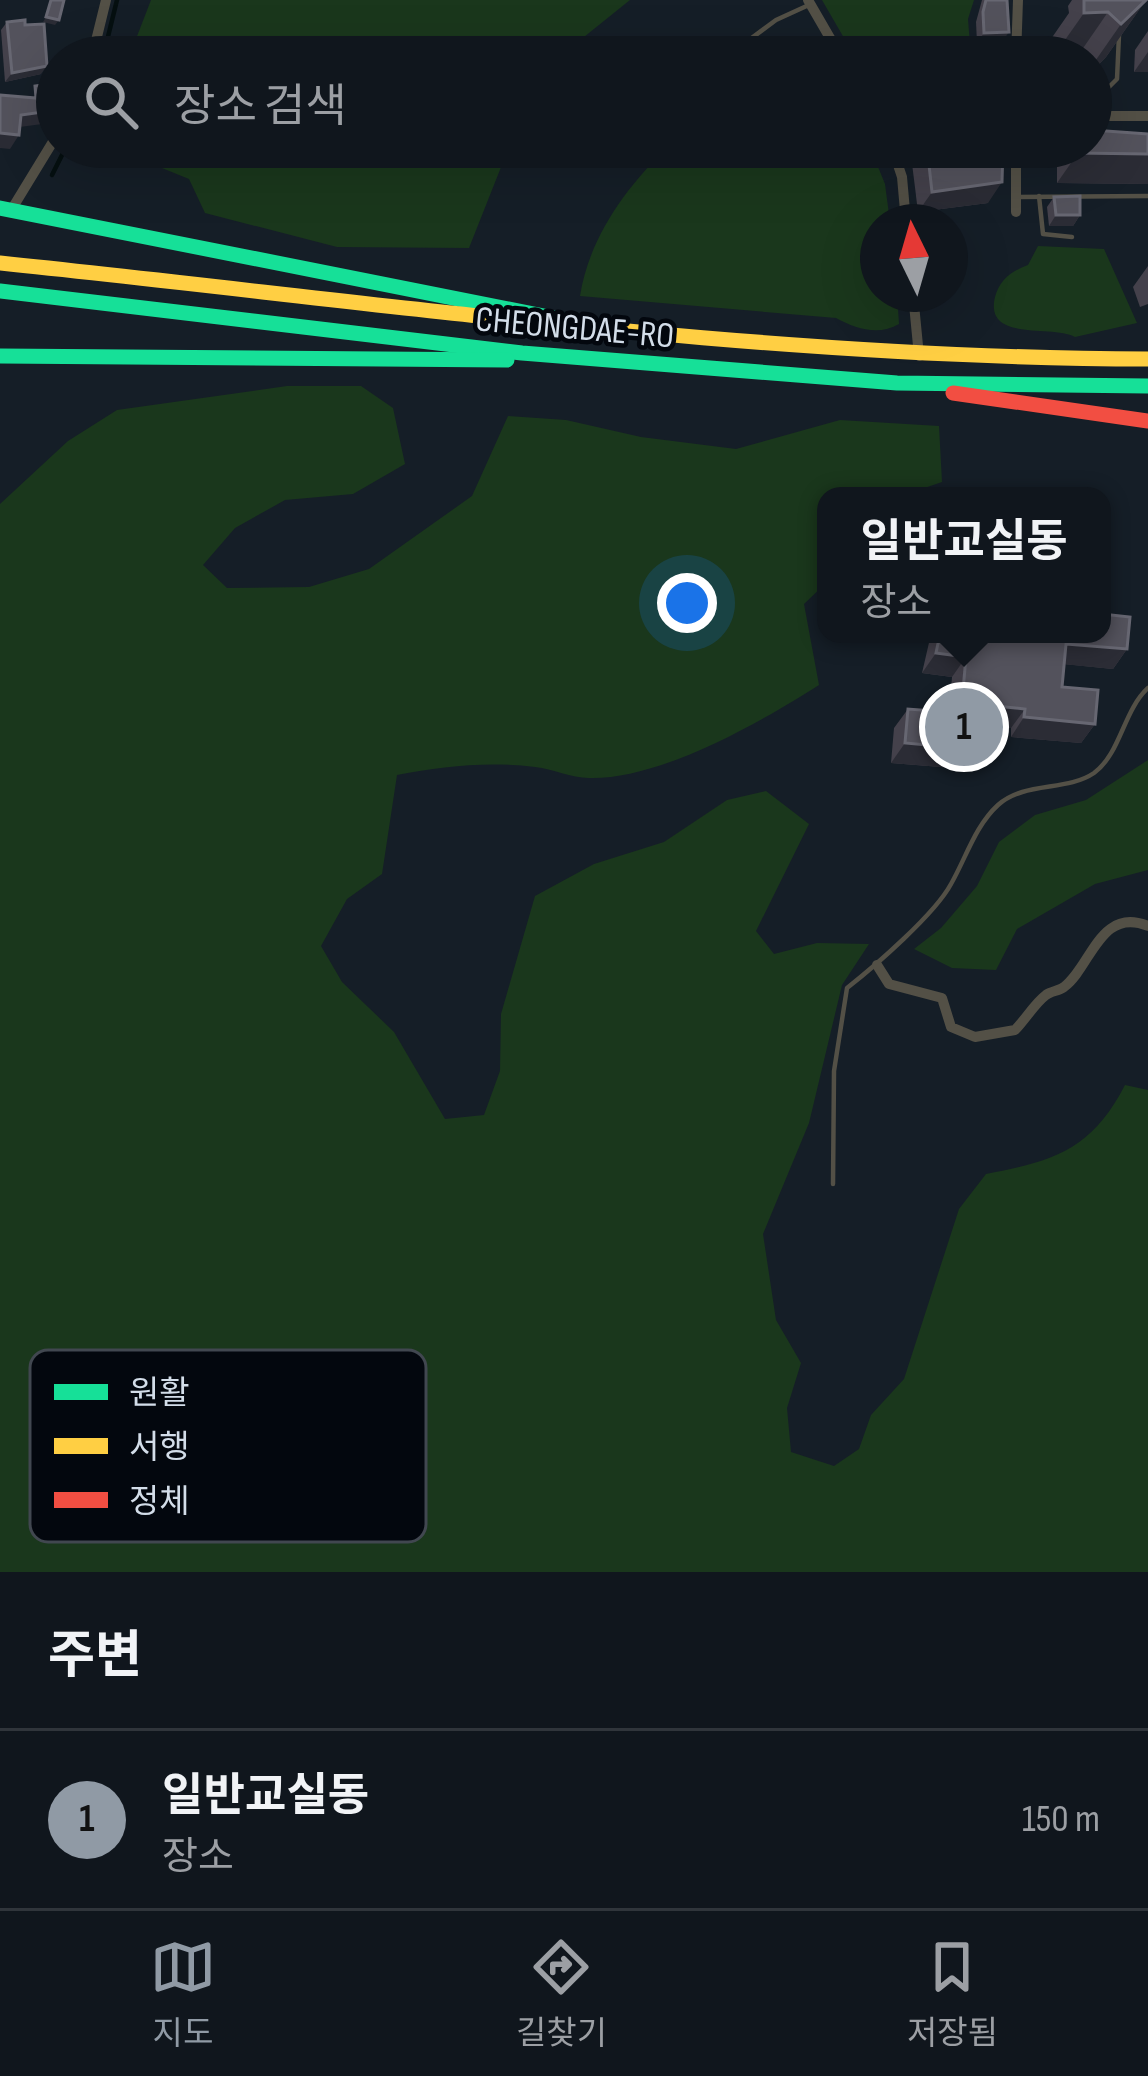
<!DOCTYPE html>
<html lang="ko">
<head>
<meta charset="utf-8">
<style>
	:root { --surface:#10161d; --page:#191f26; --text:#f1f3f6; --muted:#9c9fa4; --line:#30353b; --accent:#909aa5 }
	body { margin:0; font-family:"Sofia Sans Condensed","Noto Sans KR",sans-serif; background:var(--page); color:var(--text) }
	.compass { position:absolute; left:860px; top:204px; width:108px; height:108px; border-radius:50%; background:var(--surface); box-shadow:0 12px 48px #0002; rotate:355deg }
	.you { position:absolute; left:687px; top:603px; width:42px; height:42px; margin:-30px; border:9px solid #fff; border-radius:50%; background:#1a73e8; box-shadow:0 0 0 18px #1a73e833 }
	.badge { display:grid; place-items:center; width:78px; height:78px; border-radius:50%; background:var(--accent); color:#111; font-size:39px; font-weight:700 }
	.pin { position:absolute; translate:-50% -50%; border:6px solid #fff; box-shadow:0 3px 12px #0006 }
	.popup { position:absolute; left:817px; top:487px; width:294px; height:156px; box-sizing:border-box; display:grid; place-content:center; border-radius:24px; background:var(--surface); filter:drop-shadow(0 3px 9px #0005); font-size:39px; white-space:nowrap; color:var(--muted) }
	.popup b { font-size:45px; color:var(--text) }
	.popup::after { content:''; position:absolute; left:50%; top:100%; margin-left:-24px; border:24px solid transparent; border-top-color:var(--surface) }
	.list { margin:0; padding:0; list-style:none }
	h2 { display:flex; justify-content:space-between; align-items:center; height:156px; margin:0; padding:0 48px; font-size:51px }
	h2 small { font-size:39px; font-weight:400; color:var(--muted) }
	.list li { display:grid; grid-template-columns:78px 1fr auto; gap:36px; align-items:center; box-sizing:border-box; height:180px; padding:0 48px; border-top:3px solid var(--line) }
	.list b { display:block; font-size:45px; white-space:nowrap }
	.list p { margin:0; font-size:39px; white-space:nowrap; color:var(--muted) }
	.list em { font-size:39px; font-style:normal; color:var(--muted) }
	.icon { flex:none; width:66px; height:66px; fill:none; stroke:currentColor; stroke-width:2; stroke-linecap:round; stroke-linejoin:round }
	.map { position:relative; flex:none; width:1148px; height:1572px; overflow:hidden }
	.search { position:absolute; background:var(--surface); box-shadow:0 12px 48px #0002; left:36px; right:36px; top:36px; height:132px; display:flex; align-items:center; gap:30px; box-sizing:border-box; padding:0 42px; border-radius:66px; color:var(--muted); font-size:45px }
	.sheet { height:336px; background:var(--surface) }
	nav { display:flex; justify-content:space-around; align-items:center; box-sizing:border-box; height:168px; border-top:3px solid var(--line); background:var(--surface); font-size:33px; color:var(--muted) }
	nav a { display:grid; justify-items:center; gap:6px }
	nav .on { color:var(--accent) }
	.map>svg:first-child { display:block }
</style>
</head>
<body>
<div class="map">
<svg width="1148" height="1572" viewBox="0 0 1148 1572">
	<rect width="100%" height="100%" fill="#151e27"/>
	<g fill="#1a371c">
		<path d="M151 0H630L584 37 546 57H129Z"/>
		<path d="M822 0H974L968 19 971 57H855Z"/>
		<path d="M126 147H509L469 248 337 247 205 213 189 179 125 153Z"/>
		<path d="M668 147H870L885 184 890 222H878V294H897L899 324C879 336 856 329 836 318L580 296C589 238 626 187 668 147Z"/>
		<path d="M1038 246 1104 249 1137 323 1075 337C1053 324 984 343 995 297 1000 279 1012 271 1028 265Z"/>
		<path d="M287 386H361L393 408 405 464 353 494 285 500 235 528 203 565 227 588 309 587 369 569 472 496 508 416 566 420 641 437 736 449 840 420 939 426 942 482 901 496H826V583L804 604 819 685C761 722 660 780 589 778 571 778 553 769 535 767 488 761 443 766 397 775L382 874 347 899 321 946 342 982 394 1032 445 1119 484 1115 500 1071 501 1014 535 896 594 864 664 842 727 800 766 791 809 824 756 931 774 954 817 943 869 944 842 985 809 1123 763 1234 776 1320 801 1363 787 1408 791 1452 834 1466 859 1449 871 1415 904 1379 959 1209 986 1174C1055 1161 1092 1149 1125 1085L1148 1090V1572H0V504L68 441 117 410Z"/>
		<path d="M1148 760V870L1095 884 1017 929 996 970 952 968 914 949 941 928 977 886 999 842 1035 815 1086 800Z"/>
	</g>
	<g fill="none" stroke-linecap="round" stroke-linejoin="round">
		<g stroke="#050f10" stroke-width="4.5">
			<path d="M103 57 117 0"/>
			<path d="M52 175 66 147"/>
		</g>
		<g stroke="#535046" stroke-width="4.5">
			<path d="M654 57 665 39 679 47 730 54 776 20 811 4"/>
			<path d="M1093 116V103L1117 79 1119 35"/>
			<path d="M1039 196 1043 234 1072 237"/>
			<path d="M1016 197 1148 196"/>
			<path d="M833 1184 834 1071 847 988C875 966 935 914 951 884 966 858 975 826 998 805 1025 781 1066 792 1094 773 1121 753 1123 711 1148 688"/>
		</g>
		<g stroke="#535046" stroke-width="10">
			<path d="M808 0 841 57"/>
			<path d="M92 57 106 0"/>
			<path d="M1016 57 1018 0"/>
			<path d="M1091 116H1148"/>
			<path d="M892 147 902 177 906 222"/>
			<path d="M10 212 57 135"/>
			<path d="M1016 212V147"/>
			<path d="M913 294 919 356"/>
			<path d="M877 965 889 984 942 998 951 1027 975 1037 1015 1030C1025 1020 1035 1003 1046 995 1051 991 1059 991 1064 987 1091 967 1100 906 1148 926"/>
		</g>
		<g stroke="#16e098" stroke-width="15">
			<path d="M0 208 564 320"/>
			<path d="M0 291 522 353 897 383 1148 386"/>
			<path d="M0 356 507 360"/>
		</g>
		<path stroke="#ffcf43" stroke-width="15" d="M0 263C386 303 758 358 1148 359"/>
		<path stroke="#f24e42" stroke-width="15" d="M953 393 1148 421"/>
	</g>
	<g fill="#44414b">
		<path d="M982 0H1007L1002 42 977 43 976 22Z"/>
		<path d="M1072 0H1146L1106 57 1091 72V57H1043L1044 49 1069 13 1068 6Z"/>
		<path d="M7 22 25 25 41 74 5 82 1 30Z"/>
		<path d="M1148 31V72H1134L1135 50Z"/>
		<path d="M1092 130 1148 134V184L1057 183V165L1069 147H1091Z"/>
		<path d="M910 147H996L988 203 918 212Z"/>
		<path d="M1054 197 1080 215 1073 226H1049L1047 207Z"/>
		<path d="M1148 266V304L1140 307 1133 287Z"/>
		<path d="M931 634H1102L1127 649 1113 669 1064 664 1062 687 1095 724 1081 743 1011 737V728L993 727 992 751 978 770 891 763 894 728 908 709 949 712 952 677 922 673Z"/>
	</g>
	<g fill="#2b2c35">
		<path d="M1146 0 1106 57 1091 72V67L1121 24Z"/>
		<path d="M1108 12 1077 57H1053L1084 13Z"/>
		<path d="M46 17 59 20 55 25 43 22Z"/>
		<path d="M1009 32 1002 42 977 43 984 33Z"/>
		<path d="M1148 52V72H1134Z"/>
		<path d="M47 66 41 74 5 82 12 73Z"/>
		<path d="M57 110V113L50 123 12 128 21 115Z"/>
		<path d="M0 133 19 135 10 149 0 148Z"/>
		<path d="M1078 153 1148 154V184L1057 183Z"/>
		<path d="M1002 182 988 203 918 212 932 192Z"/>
		<path d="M1056 215H1080L1073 226H1049Z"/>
		<path d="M1066 644 1127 649 1113 669 1052 663Z"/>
		<path d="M936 653 966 657 952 677 922 673Z"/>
		<path d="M995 706 1025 709 1011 728 981 726Z"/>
		<path d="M1024 717 1095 724 1081 743 1011 737Z"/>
		<path d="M905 743 992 751 978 770 891 763Z"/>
	</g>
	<g fill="#53525c" stroke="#676772" stroke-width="3">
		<path d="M51 0H64L59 20 46 17Z"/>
		<path d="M986 0H1007L1009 32 984 33 983 12Z"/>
		<path d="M1084 0H1146L1121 24 1108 12 1084 13Z"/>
		<path d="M25 20V25L44 24 47 66 12 73 7 22Z"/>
		<path d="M626 38 647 48 643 57H618Z"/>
		<path d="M1008 46 1010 57H989V52Z"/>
		<path d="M56 83 57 110 21 115 19 135 0 133V95L36 98 35 86Z"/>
		<path d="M1092 130 1148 134V154L1078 153V147H1091Z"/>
		<path d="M927 147 1003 148 1002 182 932 192Z"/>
		<path d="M1080 196V215H1056L1054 197Z"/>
		<path d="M1102 614 1130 617 1127 649 1066 644 1062 687 1098 690 1095 724 1024 717 1025 709 995 706 992 751 905 743 908 709 961 713 966 657 936 653 940 634H1102Z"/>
	</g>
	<g text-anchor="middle" stroke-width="9" stroke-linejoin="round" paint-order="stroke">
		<g font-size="36" fill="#d3dde9" stroke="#03070e">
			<text transform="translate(575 326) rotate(5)" y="13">CHEONGDAE-RO</text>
		</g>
	</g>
	<rect x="30" y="1350" width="396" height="192" rx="18" fill="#03070e" stroke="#414750" stroke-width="3"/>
	<rect x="54" y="1384" width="54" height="16" fill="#16e098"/>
	<rect x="54" y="1438" width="54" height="16" fill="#ffcf43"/>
	<rect x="54" y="1492" width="54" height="16" fill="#f24e42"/>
	<g font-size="33" fill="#d3dde9">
		<text x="129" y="1404">원활</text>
		<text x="129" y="1458">서행</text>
		<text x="129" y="1512">정체</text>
	</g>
</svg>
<svg class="compass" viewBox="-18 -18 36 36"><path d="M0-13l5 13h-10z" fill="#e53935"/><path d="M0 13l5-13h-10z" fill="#9c9fa4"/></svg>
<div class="you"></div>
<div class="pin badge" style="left:964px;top:727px">1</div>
<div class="popup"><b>일반교실동</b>장소</div>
<div class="search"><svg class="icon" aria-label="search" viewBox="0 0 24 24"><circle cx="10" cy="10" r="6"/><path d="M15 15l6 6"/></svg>장소 검색</div>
</div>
<section class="sheet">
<h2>주변<small></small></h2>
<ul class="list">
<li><span class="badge">1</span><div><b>일반교실동</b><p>장소</p></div><em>150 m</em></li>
</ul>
</section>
<nav>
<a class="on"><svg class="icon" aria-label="map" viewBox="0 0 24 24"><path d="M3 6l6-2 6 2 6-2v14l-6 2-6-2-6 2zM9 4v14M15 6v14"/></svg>지도</a>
<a><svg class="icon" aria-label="directions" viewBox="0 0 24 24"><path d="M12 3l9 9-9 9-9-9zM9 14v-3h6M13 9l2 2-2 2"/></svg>길찾기</a>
<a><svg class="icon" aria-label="saved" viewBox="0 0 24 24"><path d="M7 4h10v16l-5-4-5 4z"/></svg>저장됨</a>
</nav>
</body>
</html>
